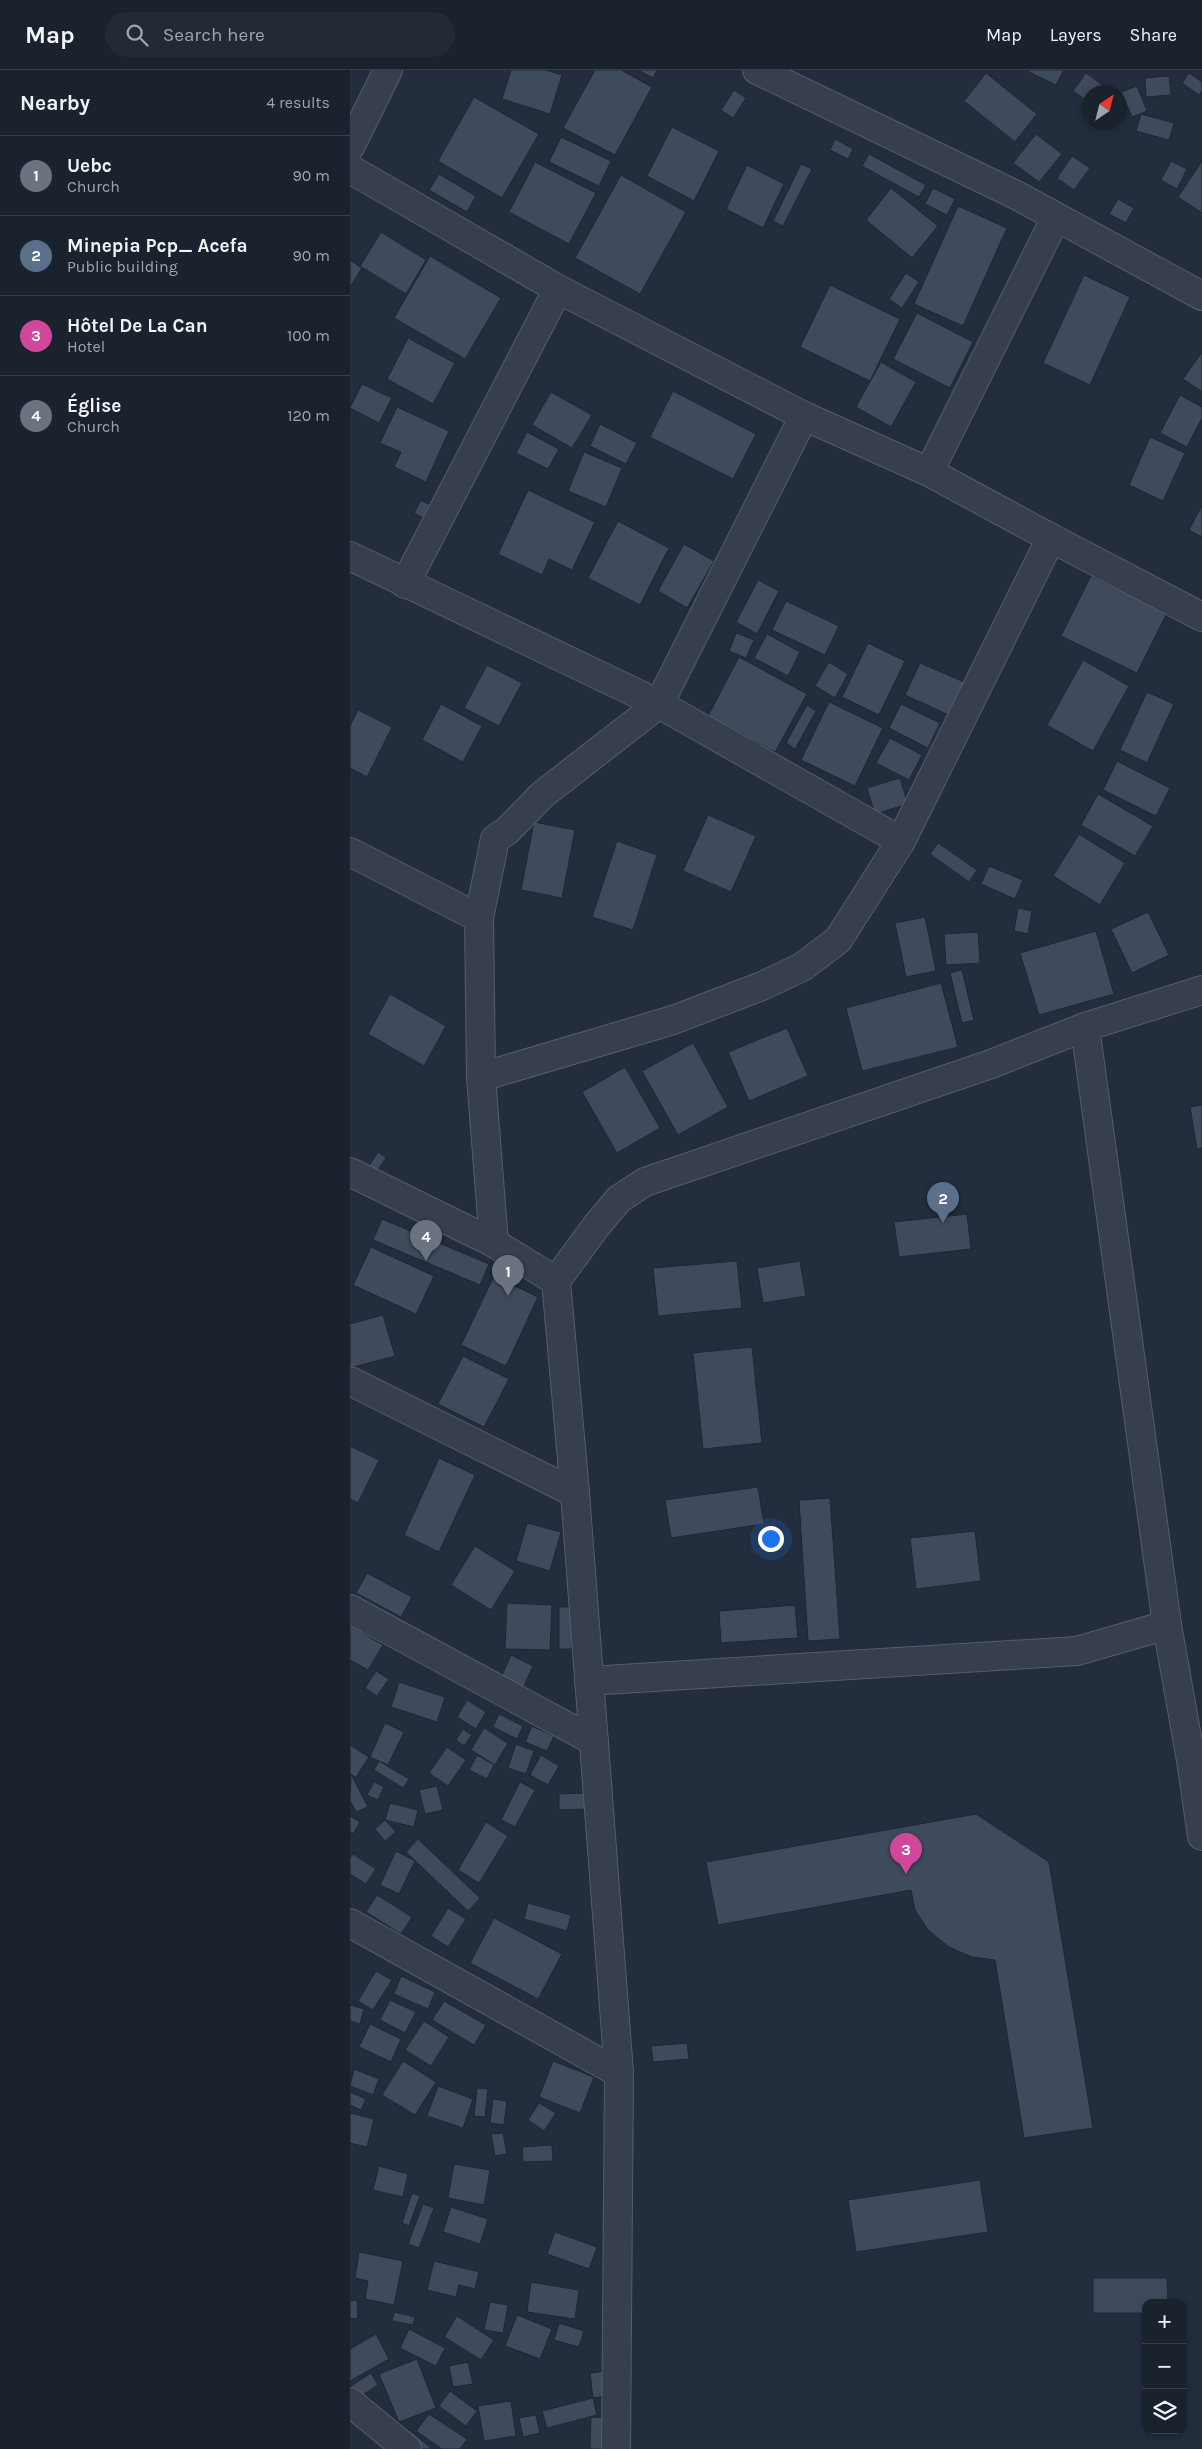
<!DOCTYPE html>
<html lang="en">
<head>
<meta charset="utf-8">
<style>
	:root { --surface:#1a222e; --page:#232a36; --text:#f1f3f6; --muted:#9fa4aa; --line:#383f4a; --accent:#87aefa }
	body { margin:0; font-family:Karla,sans-serif; background:var(--page); color:var(--text) }
	.controls { position:absolute; right:15px; bottom:15px; display:grid; overflow:hidden; border-radius:10px; box-shadow:0 2px 8px #0003 }
	.controls button { width:45px; height:45px; display:grid; place-items:center; padding:0; border:0; border-bottom:1px solid var(--line); background:var(--surface); color:var(--text); font:25px sans-serif }
	.compass { position:absolute; left:732px; top:15px; width:45px; height:45px; border-radius:50%; background:var(--surface); box-shadow:0 2px 8px #0003; rotate:35deg }
	.you { position:absolute; left:420px; top:1468px; width:18px; height:18px; margin:-12px; border:4px solid #fff; border-radius:50%; background:#1a73e8; box-shadow:0 0 0 8px #1a73e833 }
	.badge { display:grid; place-items:center; width:32px; height:32px; border-radius:50%; background:var(--accent); color:#fff; font-size:16px; font-weight:700 }
	.pin { position:absolute; translate:-50% -41px; filter:drop-shadow(0 1px 2px #0008) }
	.pin::after { content:''; position:absolute; top:26px; width:18px; height:15px; background:inherit; clip-path:polygon(0 0,100% 0,50% 100%) }
	.list { margin:0; padding:0; list-style:none }
	h2 { display:flex; justify-content:space-between; align-items:center; height:65px; margin:0; padding:0 20px; font-size:21px }
	h2 small { font-size:16px; font-weight:400; color:var(--muted) }
	.list li { display:grid; grid-template-columns:32px 1fr auto; gap:15px; align-items:center; box-sizing:border-box; height:80px; padding:0 20px; border-top:1px solid var(--line) }
	.list b { display:block; font-size:19px; white-space:nowrap }
	.list p { margin:0; font-size:16px; white-space:nowrap; color:var(--muted) }
	.list em { font-size:16px; font-style:normal; color:var(--muted) }
	.icon { flex:none; width:28px; height:28px; fill:none; stroke:currentColor; stroke-width:2; stroke-linecap:round; stroke-linejoin:round }
	.map { position:relative; flex:none; width:852px; height:2379px; overflow:hidden }
	header { display:flex; align-items:center; gap:30px; box-sizing:border-box; height:70px; padding:0 25px; background:var(--surface); border-bottom:1px solid var(--line) }
	header strong { font-size:24px }
	nav { display:flex; gap:28px; margin-inline-start:auto; font-size:18px }
	.search { width:350px; height:45px; background:var(--page); display:flex; align-items:center; gap:12px; box-sizing:border-box; padding:0 18px; border-radius:28px; color:var(--muted); font-size:19px }
	main { display:flex }
	aside { flex:1; background:var(--surface) }
	.map>svg:first-child { display:block }
</style>
</head>
<body>
<header>
<strong>Map</strong>
<div class="search"><svg class="icon" aria-label="search" viewBox="0 0 24 24"><circle cx="10" cy="10" r="6"/><path d="M15 15l6 6"/></svg>Search here</div>
<nav><a>Map</a><a>Layers</a><a>Share</a></nav>
</header>
<main>
<aside>
<h2>Nearby<small>4 results</small></h2>
<ul class="list">
<li><span class="badge" style="background:#6b7280">1</span><div><b>Uebc</b><p>Church</p></div><em>90 m</em></li>
<li><span class="badge" style="background:#5c6f8a">2</span><div><b>Minepia Pcp_ Acefa</b><p>Public building</p></div><em>90 m</em></li>
<li><span class="badge" style="background:#d1479c">3</span><div><b>Hôtel De La Can</b><p>Hotel</p></div><em>100 m</em></li>
<li><span class="badge" style="background:#6b7280">4</span><div><b>Église</b><p>Church</p></div><em>120 m</em></li>
</ul>
</aside>
<div class="map">
<svg width="852" height="2379" viewBox="0 0 852 2379">
	<rect width="100%" height="100%" fill="#232d3e"/>
	<g fill="#3f4b5d" stroke="#1e2635">
		<path d="M161 0H196L212 5 200 44 152 29Z"/>
		<path d="M245 0H271L302 17 265 85 213 58Z"/>
		<path d="M288 0H307L303 8Z"/>
		<path d="M675 0H714L706 15Z"/>
		<path d="M636 3 687 44 665 72 614 31Z"/>
		<path d="M736 3 758 19 755 22H740V33L723 21Z"/>
		<path d="M839 3 852 12V21L849 25 832 13Z"/>
		<path d="M819 6 821 25 796 27 795 8Z"/>
		<path d="M787 16 797 41 782 47 771 22Z"/>
		<path d="M384 20 396 28 383 48 371 40Z"/>
		<path d="M124 27 189 64 152 128 88 91Z"/>
		<path d="M791 44 824 53 819 70 786 61Z"/>
		<path d="M322 57 369 81 344 131 297 106Z"/>
		<path d="M686 64 712 84 689 112 663 93Z"/>
		<path d="M211 67 261 91 249 116 199 92Z"/>
		<path d="M485 69 503 79 498 89 480 80Z"/>
		<path d="M519 84 576 115 569 127 512 96Z"/>
		<path d="M722 86 740 98 724 120 707 108Z"/>
		<path d="M821 91 837 99 827 119 811 110Z"/>
		<path d="M852 91V143L828 127Z"/>
		<path d="M185 92 246 123 219 174 159 142Z"/>
		<path d="M451 94 462 99 433 156 423 151Z"/>
		<path d="M397 95 434 114 413 158 376 139Z"/>
		<path d="M89 104 126 126 117 142 79 120Z"/>
		<path d="M271 105 336 142 290 224 225 188Z"/>
		<path d="M541 118 588 156 562 188 516 150Z"/>
		<path d="M583 118 605 129 597 145 575 134Z"/>
		<path d="M768 129 784 138 776 153 759 144Z"/>
		<path d="M608 136 657 158 613 256 564 234Z"/>
		<path d="M31 162 76 190 56 224 10 196Z"/>
		<path d="M80 186 151 228 115 289 44 248Z"/>
		<path d="M0 190 12 198 0 217Z"/>
		<path d="M556 203 569 212 552 238 539 229Z"/>
		<path d="M734 205 780 227 740 315 693 293Z"/>
		<path d="M480 215 550 249 520 311 450 277Z"/>
		<path d="M567 243 623 272 600 318 543 289Z"/>
		<path d="M58 268 105 293 83 334 37 309Z"/>
		<path d="M852 282V321H851L833 309Z"/>
		<path d="M531 292 566 312 541 357 506 337Z"/>
		<path d="M12 314 42 328 29 353 0 338Z"/>
		<path d="M323 321 406 364 383 409 300 367Z"/>
		<path d="M201 322 242 345 222 378 182 355Z"/>
		<path d="M830 325 852 337V348L837 377 810 363Z"/>
		<path d="M47 337 99 361 76 412 44 397 51 382 30 373Z"/>
		<path d="M250 354 287 373 276 394 240 376Z"/>
		<path d="M177 362 209 379 198 399 166 383Z"/>
		<path d="M800 367 835 383 813 431 779 415Z"/>
		<path d="M234 382 272 398 256 437 218 421Z"/>
		<path d="M178 420 245 452 222 500 199 489 192 505 148 484Z"/>
		<path d="M71 430 80 435 73 448 64 443Z"/>
		<path d="M852 435V467L839 460Z"/>
		<path d="M268 451 319 478 290 535 238 508Z"/>
		<path d="M334 474 364 491 337 538 308 521Z"/>
		<path d="M741 506 817 543 787 603 711 566Z"/>
		<path d="M408 510 429 521 407 564 386 552Z"/>
		<path d="M436 531 489 556 475 585 422 560Z"/>
		<path d="M386 563 404 570 396 588 379 581Z"/>
		<path d="M417 564 450 582 438 606 404 588Z"/>
		<path d="M518 573 555 591 529 645 492 627Z"/>
		<path d="M389 587 457 624 425 682 358 646Z"/>
		<path d="M733 590 779 616 743 681 697 655Z"/>
		<path d="M479 592 498 604 485 628 465 616Z"/>
		<path d="M570 593 614 612 599 645 555 625Z"/>
		<path d="M137 595 172 613 149 656 114 638Z"/>
		<path d="M797 622 824 634 797 693 770 680Z"/>
		<path d="M479 632 533 658 505 716 451 690Z"/>
		<path d="M91 634 132 656 113 692 72 670Z"/>
		<path d="M551 634 590 653 578 678 539 658Z"/>
		<path d="M457 635 466 641 445 679 436 673Z"/>
		<path d="M8 640 42 657 17 707 0 698V656Z"/>
		<path d="M540 668 572 685 559 710 526 693Z"/>
		<path d="M767 691 820 718 806 746 753 720Z"/>
		<path d="M550 708 558 734 525 744 517 718Z"/>
		<path d="M748 724 803 756 785 786 731 755Z"/>
		<path d="M358 745 406 766 381 822 333 801Z"/>
		<path d="M184 752 225 760 212 828 171 820Z"/>
		<path d="M729 764 775 793 750 835 703 806Z"/>
		<path d="M267 771 307 785 283 860 242 847Z"/>
		<path d="M588 773 627 800 619 812 580 784Z"/>
		<path d="M639 796 673 810 665 829 631 814Z"/>
		<path d="M668 838 682 841 678 864 664 861Z"/>
		<path d="M798 842 819 885 782 903 761 859Z"/>
		<path d="M575 847 586 901 556 907 545 853Z"/>
		<path d="M746 861 764 924 689 945 670 883Z"/>
		<path d="M628 862 630 893 596 895 594 864Z"/>
		<path d="M612 900 624 950 612 953 600 903Z"/>
		<path d="M591 913 608 977 512 1001 496 938Z"/>
		<path d="M40 924 96 956 74 996 18 964Z"/>
		<path d="M437 958 458 1006 399 1031 378 982Z"/>
		<path d="M343 973 378 1037 328 1065 292 1001Z"/>
		<path d="M275 997 310 1058 267 1083 232 1022Z"/>
		<path d="M852 1035V1078L847 1079 840 1037Z"/>
		<path d="M28 1082 36 1088 27 1101 19 1096Z"/>
		<path d="M617 1144 621 1179 549 1187 544 1152Z"/>
		<path d="M32 1149 139 1194 130 1215 23 1170Z"/>
		<path d="M21 1177 84 1206 66 1244 3 1215Z"/>
		<path d="M387 1191 392 1238 308 1246 303 1198Z"/>
		<path d="M450 1191 456 1226 413 1233 407 1198Z"/>
		<path d="M144 1206 188 1227 156 1296 111 1275Z"/>
		<path d="M33 1245 45 1286 0 1298V1254Z"/>
		<path d="M402 1277 412 1373 353 1379 343 1283Z"/>
		<path d="M113 1286 159 1309 134 1357 88 1334Z"/>
		<path d="M0 1376 29 1390 8 1433 0 1429Z"/>
		<path d="M89 1388 125 1405 89 1482 54 1465Z"/>
		<path d="M408 1417 414 1454 321 1468 315 1430Z"/>
		<path d="M480 1428 490 1569 458 1571 449 1430Z"/>
		<path d="M177 1453 211 1462 200 1501 166 1491Z"/>
		<path d="M625 1461 631 1511 566 1519 560 1468Z"/>
		<path d="M125 1476 165 1501 141 1540 101 1515Z"/>
		<path d="M17 1503 62 1527 51 1547 6 1523Z"/>
		<path d="M157 1533 202 1535 200 1580 155 1579Z"/>
		<path d="M445 1535 448 1568 371 1573 369 1541Z"/>
		<rect x="209" y="1537" width="13" height="42"/>
		<path d="M0 1555 33 1575 18 1600 0 1590Z"/>
		<path d="M161 1585 183 1596 172 1620 150 1610Z"/>
		<path d="M26 1601 39 1609 27 1626 15 1618Z"/>
		<path d="M49 1612 95 1627 87 1652 41 1637Z"/>
		<path d="M117 1630 136 1642 126 1659 107 1647Z"/>
		<path d="M149 1644 173 1656 167 1669 143 1657Z"/>
		<path d="M35 1653 54 1662 38 1695 20 1687Z"/>
		<path d="M182 1656 204 1666 197 1681 175 1672Z"/>
		<path d="M134 1658 158 1673 145 1695 121 1680Z"/>
		<path d="M113 1659 122 1665 114 1676 106 1670Z"/>
		<path d="M166 1674 184 1681 176 1704 158 1698Z"/>
		<path d="M0 1675 19 1687 6 1707 0 1704Z"/>
		<path d="M97 1677 116 1690 98 1716 79 1703Z"/>
		<path d="M127 1685 144 1695 137 1709 119 1700Z"/>
		<path d="M191 1685 209 1696 198 1715 180 1705Z"/>
		<path d="M29 1691 59 1709 53 1718 24 1700Z"/>
		<path d="M1 1704 18 1737 6 1742 0 1730Z"/>
		<path d="M24 1712 34 1717 28 1730 17 1725Z"/>
		<path d="M170 1712 185 1720 165 1757 151 1750Z"/>
		<path d="M87 1716 93 1740 75 1744 69 1720Z"/>
		<path d="M235 1723 236 1739 209 1740V1724Z"/>
		<path d="M40 1733 68 1740 64 1757 35 1750Z"/>
		<path d="M626 1744 699 1792 743 2058 674 2068 645 1890 622 1887 599 1877 578 1860 565 1840 561 1820 368 1855 356 1792Z"/>
		<path d="M0 1746 10 1752 3 1764 0 1762Z"/>
		<path d="M35 1750 46 1762 35 1771 25 1759Z"/>
		<path d="M136 1752 158 1766 129 1813 108 1800Z"/>
		<path d="M68 1769 130 1828 118 1841 56 1782Z"/>
		<path d="M46 1781 65 1791 49 1824 30 1815Z"/>
		<path d="M3 1784 26 1799 16 1814 0 1804V1788Z"/>
		<path d="M27 1825 62 1847 51 1864 16 1842Z"/>
		<path d="M178 1833 221 1845 217 1861 174 1849Z"/>
		<path d="M98 1838 116 1849 98 1877 81 1866Z"/>
		<path d="M144 1848 212 1884 188 1929 120 1893Z"/>
		<path d="M26 1901 42 1910 23 1940 8 1931Z"/>
		<path d="M51 1906 85 1922 78 1939 44 1924Z"/>
		<path d="M40 1930 66 1942 55 1963 30 1950Z"/>
		<path d="M94 1931 136 1955 124 1975 82 1950Z"/>
		<path d="M0 1935 14 1939 10 1954 0 1951Z"/>
		<path d="M74 1951 99 1967 81 1996 55 1980Z"/>
		<path d="M20 1954 51 1969 41 1992 9 1977Z"/>
		<path d="M337 1973 339 1989 303 1992 301 1976Z"/>
		<path d="M53 1991 86 2012 65 2045 32 2025Z"/>
		<path d="M203 1991 244 2007 230 2043 189 2027Z"/>
		<path d="M4 1999 29 2009 23 2025 0 2016Z"/>
		<path d="M88 2016 123 2029 113 2058 77 2046Z"/>
		<path d="M127 2018 138 2019 135 2047 124 2046Z"/>
		<path d="M0 2022 16 2029 11 2040 0 2035Z"/>
		<path d="M143 2029 157 2031 154 2055 140 2053Z"/>
		<path d="M189 2033 206 2043 194 2061 178 2050Z"/>
		<path d="M0 2043 24 2049 17 2077 0 2073Z"/>
		<path d="M153 2063 157 2084 145 2086 141 2064Z"/>
		<path d="M202 2075 203 2091 173 2092 172 2077Z"/>
		<path d="M104 2094 140 2100 134 2135 98 2128Z"/>
		<path d="M29 2096 58 2104 53 2127 23 2120Z"/>
		<path d="M630 2110 638 2162 506 2182 498 2130Z"/>
		<path d="M62 2123 70 2126 59 2156 52 2153Z"/>
		<path d="M73 2134 84 2138 69 2178 58 2174Z"/>
		<path d="M101 2137 138 2149 130 2174 93 2162Z"/>
		<path d="M205 2162 247 2177 239 2199 197 2184Z"/>
		<path d="M9 2182 53 2191 44 2235 15 2229 18 2211 5 2208Z"/>
		<path d="M84 2191 129 2202 125 2219 109 2215 106 2227 77 2220Z"/>
		<path d="M743 2208H817L818 2233H796V2243H743Z"/>
		<path d="M181 2212 229 2220 225 2249 177 2242Z"/>
		<path d="M7 2230 8 2248 0 2249V2231Z"/>
		<path d="M140 2232 158 2235 153 2263 134 2260Z"/>
		<path d="M44 2242 65 2247 63 2255 42 2251Z"/>
		<path d="M167 2245 202 2259 190 2289 155 2276Z"/>
		<path d="M107 2246 144 2270 131 2290 94 2267Z"/>
		<path d="M209 2253 234 2261 229 2277 204 2270Z"/>
		<path d="M59 2259 95 2278 86 2296 50 2278Z"/>
		<path d="M26 2264 39 2289 0 2311V2279Z"/>
		<path d="M67 2289 86 2338 49 2352 29 2304Z"/>
		<path d="M118 2292 123 2314 103 2317 99 2296Z"/>
		<path d="M256 2301 259 2326 243 2328 240 2303Z"/>
		<path d="M21 2303 28 2315 8 2328 1 2316Z"/>
		<path d="M100 2321 127 2341 116 2356 89 2336Z"/>
		<path d="M243 2328 247 2345 197 2358 192 2341Z"/>
		<path d="M161 2331 166 2366 134 2371 128 2336Z"/>
		<path d="M79 2344 117 2369 110 2379H92L66 2361Z"/>
		<path d="M186 2345 190 2363 173 2367 169 2348Z"/>
		<path d="M241 2347 260 2348 258 2379H240Z"/>
		<path d="M59 2360 81 2378 80 2379H44Z"/>
	</g>
	<g fill="none" stroke-linecap="round" stroke-linejoin="round">
		<g stroke="#555d6c" stroke-width="30">
			<g id="street">
				<path d="M407 0 666 125 852 226"/>
				<path d="M0 77 38 0"/>
				<path d="M0 99 208 219 454 346 579 402 701 468 551 771 488 870 452 897 412 916 323 950 131 1007 144 1173"/>
				<path d="M579 402 706 147"/>
				<path d="M701 468 852 547"/>
				<path d="M0 486 309 634 551 771"/>
				<path d="M55 514 208 219"/>
				<path d="M0 782 129 848 131 1007"/>
				<path d="M129 848 145 769 157 761 192 725 309 634 454 346"/>
				<path d="M735 957 817 1555 841 1690 852 1766"/>
				<path d="M0 1102 144 1173 206 1211"/>
				<path d="M0 1311 225 1423"/>
				<path d="M0 1539 244 1671"/>
				<path d="M239 1611 727 1581 817 1555"/>
				<path d="M0 1853 269 2003"/>
				<path d="M0 2332 57 2379"/>
				<path d="M266 2379 269 2003 225 1423 206 1211 247 1155 269 1129 295 1112 641 994 735 957 852 920"/>
			</g>
		</g>
		<use href="#street" stroke="#373f4e" stroke-width="28"/>
	</g>
</svg>
<div class="controls">
<button>+</button>
<button>−</button>
<button><svg class="icon" aria-label="layers" viewBox="0 0 24 24"><path d="M12 4l9 5-9 5-9-5zM3 14l9 5 9-5"/></svg></button>
</div>
<svg class="compass" viewBox="-18 -18 36 36"><path d="M0-13l5 13h-10z" fill="#e53935"/><path d="M0 13l5-13h-10z" fill="#9fa4aa"/></svg>
<div class="you"></div>
<div class="pin badge" style="left:158px;top:1226px;background:#6b7280">1</div>
<div class="pin badge" style="left:593px;top:1153px;background:#5c6f8a">2</div>
<div class="pin badge" style="left:556px;top:1804px;background:#d1479c">3</div>
<div class="pin badge" style="left:76px;top:1191px;background:#6b7280">4</div>
</div>
</main>
</body>
</html>
